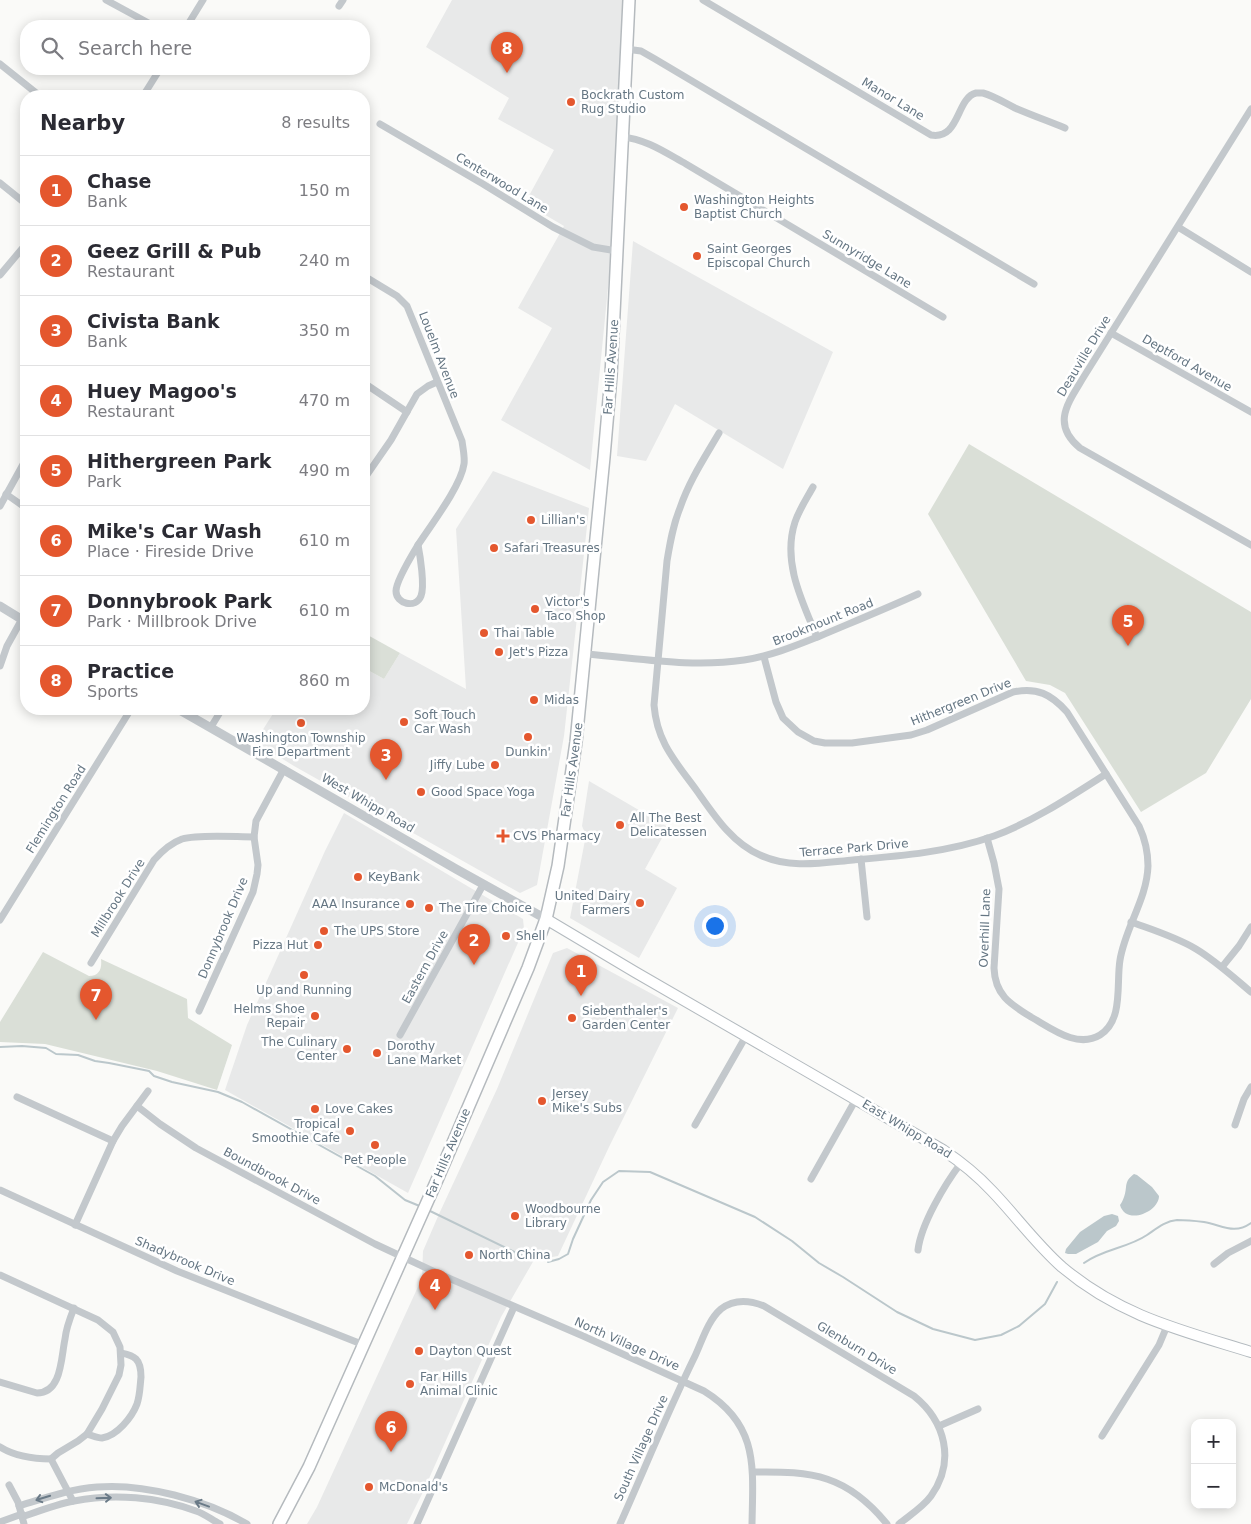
<!DOCTYPE html>
<html lang="en">
<head>
<meta charset="utf-8">
<style>
	:root { --surface:#fff; --page:#f2f2f3; --text:#2b2b33; --muted:#7c7c81; --line:#e1e1e2; --accent:#e4572e }
	body { margin:0; font-family:"DejaVu Sans",sans-serif; background:var(--page); color:var(--text) }
	.controls { position:absolute; right:15px; bottom:15px; display:grid; overflow:hidden; border-radius:10px; box-shadow:0 2px 12px #0003 }
	.controls button { width:45px; height:45px; display:grid; place-items:center; padding:0; border:0; border-bottom:1px solid var(--line); background:var(--surface); color:var(--text); font:25px sans-serif }
	.you { position:absolute; left:714px; top:925px; width:18px; height:18px; margin:-12px; border:4px solid #fff; border-radius:50%; background:#1a73e8; box-shadow:0 0 0 8px #1a73e833 }
	.badge { display:grid; place-items:center; width:32px; height:32px; border-radius:50%; background:var(--accent); color:#fff; font-size:16px; font-weight:700 }
	.pin { position:absolute; translate:-50% -41px; filter:drop-shadow(0 1px 2px #0008) }
	.pin::after { content:''; position:absolute; top:26px; width:18px; height:15px; background:inherit; clip-path:polygon(0 0,100% 0,50% 100%) }
	.list { margin:0; padding:0; list-style:none }
	h2 { display:flex; justify-content:space-between; align-items:center; height:65px; margin:0; padding:0 20px; font-size:21px }
	h2 small { font-size:16px; font-weight:400; color:var(--muted) }
	.list li { display:grid; grid-template-columns:32px 1fr auto; gap:15px; align-items:center; box-sizing:border-box; height:70px; padding:0 20px; border-top:1px solid var(--line) }
	.list b { display:block; font-size:19px; white-space:nowrap }
	.list p { margin:0; font-size:16px; white-space:nowrap; color:var(--muted) }
	.list em { font-size:16px; font-style:normal; color:var(--muted) }
	.icon { flex:none; width:28px; height:28px; fill:none; stroke:currentColor; stroke-width:2; stroke-linecap:round; stroke-linejoin:round }
	.map { position:relative; flex:none; width:1251px; height:1524px; overflow:hidden }
	.search { position:absolute; background:var(--surface); box-shadow:0 2px 12px #0003; left:20px; top:20px; width:350px; height:55px; display:flex; align-items:center; gap:12px; box-sizing:border-box; padding:0 18px; border-radius:20px; color:var(--muted); font-size:19px }
	.panel { position:absolute; background:var(--surface); box-shadow:0 2px 12px #0003; left:20px; top:90px; width:350px; height:625px; border-radius:20px }
	.map>svg:first-child { display:block }
</style>
</head>
<body>
<div class="map">
<svg width="1251" height="1524" viewBox="0 0 1251 1524">
	<rect width="100%" height="100%" fill="#fafaf8"/>
	<g fill="#e8e9e9">
		<path d="M452 0H630L621 156 590 470 501 420 552 328 518 308 564 226 525 203 554 150 498 119 509 98 426 47Z"/>
		<path d="M633 241 833 352 783 469 675 404 646 461 617 456Z"/>
		<path d="M493 471 589 508 564 736 537 885 520 893 294 766 255 742 276 709H364V668L384 679 400 653 466 689 456 529Z"/>
		<path d="M589 781 668 827 645 869 677 888 639 958 570 918 586 835 582 826Z"/>
		<path d="M344 813 523 919 524 929 408 1193 225 1090 247 1025 325 851Z"/>
		<path d="M567 948 678 1008 609 1147 558 1256 534 1260 501 1317 423 1492 407 1524H307L317 1507 422 1278 423 1251 439 1214 497 1089 553 953Z"/>
	</g>
	<g fill="#dadfd7">
		<path d="M969 444 1251 612V699L1206 773 1141 812 1065 693 1050 685 1026 681 928 514Z"/>
		<path d="M364 633 400 653 384 679 364 668Z"/>
		<path d="M43 952 89 976C100 976 102 968 101 959L187 999 188 1018 232 1045 217 1090 157 1071 45 1044 0 1042V1022Z"/>
	</g>
	<g fill="#bbc7cb">
		<path d="M1134 1174 1137 1175 1152 1187 1159 1196C1159 1212 1126 1226 1120 1205 1122 1202 1123 1200 1124 1197 1128 1187 1123 1182 1134 1174Z"/>
		<path d="M1112 1214 1118 1216 1119 1221 1116 1226 1107 1231 1098 1242 1076 1254H1068L1065 1253 1066 1249 1080 1232 1104 1216Z"/>
	</g>
	<g fill="none" stroke-linecap="round" stroke-linejoin="round">
		<g stroke="#bbc7cb" stroke-width="2">
			<path d="M0 1047 22 1046 46 1048 56 1054 78 1055 95 1061 109 1063 149 1071 154 1076 172 1082 218 1092 242 1102 375 1176 405 1200 422 1207"/>
			<path d="M428 1210 531 1260"/>
			<path d="M548 1262 559 1259 568 1254 573 1239 591 1200 603 1182 619 1171 650 1172 755 1217 792 1241 819 1263 843 1277 897 1312 933 1329 975 1340 1001 1335 1019 1326 1045 1304 1057 1282"/>
			<path d="M1084 1263C1103 1249 1128 1248 1147 1235 1156 1229 1165 1221 1177 1220 1186 1220 1196 1221 1204 1222 1222 1225 1234 1235 1251 1223"/>
		</g>
		<g stroke="#b3babf" stroke-width="12">
			<path id="secondary" d="M546 919 635 972 943 1150C961 1162 978 1176 992 1191 1016 1216 1036 1244 1062 1267 1120 1316 1180 1330 1251 1352"/>
		</g>
		<g stroke="#b5babe" stroke-width="14">
			<path id="primary" d="M279 1524 309 1467 437 1180 528 968 546 919 558 866 576 742 604 457 611 376 629 0"/>
		</g>
		<g stroke="#c3c8cc" stroke-width="7">
			<path d="M106 0 154 26"/>
			<path d="M703 0 931 135C960 140 956 98 976 93 978 93 981 93 983 93 994 96 1005 103 1015 108 1031 115 1048 121 1065 128"/>
			<path d="M339 6 343 0"/>
			<path d="M187 26 203 0"/>
			<path d="M626 49 641 51 655 59 1034 284"/>
			<path d="M0 64 40 96"/>
			<path d="M143 96 160 69"/>
			<path d="M1251 109 1083 378C1068 403 1051 424 1080 448L1251 545"/>
			<path d="M380 124 483 184 553 227 593 247 617 251"/>
			<path d="M622 137C646 139 666 153 686 164L943 317"/>
			<path d="M0 183 26 204"/>
			<path d="M1178 227 1251 272"/>
			<path d="M0 275 26 244"/>
			<path d="M364 276 397 296 407 306 462 441C463 449 465 457 464 464 461 486 431 525 418 545"/>
			<path d="M1111 333 1251 412"/>
			<path d="M364 383 407 412"/>
			<path d="M719 433C705 457 689 481 680 508 673 525 670 543 667 561L654 705C657 743 676 762 697 791 714 815 732 843 760 855 790 869 821 863 853 860 900 856 949 852 994 836 1034 821 1070 797 1106 774"/>
			<path d="M364 479 391 440 417 394 428 386 437 382"/>
			<path d="M813 487C807 498 799 510 795 522 782 562 802 601 817 637"/>
			<path d="M6 494 26 508"/>
			<path d="M0 506 26 459"/>
			<path d="M418 545C420 555 425 586 421 596 416 609 396 604 396 591 396 581 412 555 418 545Z"/>
			<path d="M585 654C638 658 691 668 744 660 771 656 795 646 820 636 853 622 885 609 918 594"/>
			<path d="M764 657 776 702 783 718 798 732 814 741 825 743H852L911 735 927 730 1013 692C1037 687 1051 694 1067 712L1139 826C1145 839 1148 851 1148 866 1147 899 1125 928 1120 960 1116 983 1124 1020 1100 1035 1077 1049 1051 1028 1031 1017 1010 1004 995 995 994 968L999 889 994 863 987 838"/>
			<path d="M0 666 7 646 22 619"/>
			<path d="M211 727 222 709"/>
			<path d="M861 859 867 917"/>
			<path d="M0 920 131 709"/>
			<path d="M1131 922C1153 930 1176 937 1196 949 1216 961 1233 977 1251 992"/>
			<path d="M91 963 154 860C162 851 171 843 182 839 199 834 235 837 254 837"/>
			<path d="M1222 967 1239 946 1251 927"/>
			<path d="M199 1011 253 892 257 874 258 865 254 837 256 821 284 769"/>
			<path d="M400 1035 483 885"/>
			<path d="M17 1097 113 1141"/>
			<path d="M137 1106 160 1124 196 1148 375 1244 437 1273 583 1336 704 1391C759 1425 753 1467 752 1524"/>
			<path d="M695 1125 746 1036"/>
			<path d="M1235 1125 1244 1099 1251 1087"/>
			<path d="M811 1179 856 1099"/>
			<path d="M0 1190 177 1271 364 1345"/>
			<path d="M75 1225 113 1141 122 1126 148 1091"/>
			<path d="M918 1250C921 1224 945 1184 961 1163"/>
			<path d="M1214 1264 1228 1253 1251 1241"/>
			<path d="M0 1275 98 1320 113 1332 120 1347 121 1365 119 1375 102 1409 87 1434 78 1441 58 1453 51 1459"/>
			<path d="M0 1382 37 1393C62 1393 61 1357 65 1339 66 1328 70 1318 74 1308"/>
			<path d="M939 1426 978 1409"/>
			<path d="M87 1434C91 1435 97 1438 102 1438 117 1436 132 1417 137 1404 140 1395 140 1386 141 1377 141 1371 140 1363 136 1359 132 1355 126 1354 121 1353"/>
			<path d="M1102 1436 1159 1345 1167 1326"/>
			<path d="M0 1447C16 1457 33 1459 51 1459L73 1501"/>
			<path d="M753 1472C813 1471 847 1475 887 1524"/>
			<path d="M9 1485 18 1502 24 1524"/>
			<path d="M19 1506C45 1498 70 1489 97 1487 144 1483 206 1500 247 1524"/>
			<path d="M22 1517C39 1511 57 1504 74 1501 114 1493 158 1497 196 1511 205 1514 212 1520 220 1524"/>
			<path d="M0 1522 22 1514"/>
			<path d="M417 1524 514 1307"/>
			<path d="M620 1524C645 1468 668 1411 695 1356 702 1341 708 1320 721 1309 734 1299 749 1300 764 1306L914 1396C945 1421 956 1461 931 1496 923 1507 910 1515 899 1524"/>
		</g>
		<g stroke="#c3c8cc" stroke-width="9">
			<path d="M0 606 26 622"/>
			<path d="M178 709 456 869 546 919"/>
		</g>
		<use href="#secondary" stroke="#fff" stroke-width="10"/>
		<use href="#primary" stroke="#fff" stroke-width="11"/>
	</g>
	<defs><path id="oneway-shaft" d="M-6 0H5M1.5-3L5.5 0L1.5 3" fill="none" stroke-width="1.6" stroke-linecap="round" stroke-linejoin="round" transform="scale(1.25)"/></defs>
	<g stroke="#6a7a87">
		<use href="#oneway-shaft" transform="translate(43 1498) rotate(163)"/>
		<use href="#oneway-shaft" transform="translate(104 1498) rotate(-2)"/>
		<use href="#oneway-shaft" transform="translate(202 1504) rotate(-160)"/>
	</g>
	<g fill="#e4572e" stroke="#fff" stroke-width="2">
		<circle cx="571" cy="102" r="5"/>
		<circle cx="684" cy="207" r="5"/>
		<circle cx="697" cy="256" r="5"/>
		<circle cx="531" cy="520" r="5"/>
		<circle cx="494" cy="548" r="5"/>
		<circle cx="535" cy="609" r="5"/>
		<circle cx="484" cy="633" r="5"/>
		<circle cx="499" cy="652" r="5"/>
		<circle cx="534" cy="700" r="5"/>
		<circle cx="404" cy="722" r="5"/>
		<circle cx="301" cy="723" r="5"/>
		<circle cx="528" cy="737" r="5"/>
		<circle cx="495" cy="765" r="5"/>
		<circle cx="421" cy="792" r="5"/>
		<circle cx="620" cy="825" r="5"/>
		<path d="M500.5 828.5h5v5h5v5h-5v5h-5v-5h-5v-5h5z"/>
		<circle cx="358" cy="877" r="5"/>
		<circle cx="640" cy="903" r="5"/>
		<circle cx="410" cy="904" r="5"/>
		<circle cx="429" cy="908" r="5"/>
		<circle cx="324" cy="931" r="5"/>
		<circle cx="506" cy="936" r="5"/>
		<circle cx="318" cy="945" r="5"/>
		<circle cx="304" cy="975" r="5"/>
		<circle cx="315" cy="1016" r="5"/>
		<circle cx="572" cy="1018" r="5"/>
		<circle cx="347" cy="1049" r="5"/>
		<circle cx="377" cy="1053" r="5"/>
		<circle cx="542" cy="1101" r="5"/>
		<circle cx="315" cy="1109" r="5"/>
		<circle cx="350" cy="1131" r="5"/>
		<circle cx="375" cy="1145" r="5"/>
		<circle cx="515" cy="1216" r="5"/>
		<circle cx="469" cy="1255" r="5"/>
		<circle cx="419" cy="1351" r="5"/>
		<circle cx="410" cy="1384" r="5"/>
		<circle cx="369" cy="1487" r="5"/>
	</g>
	<g text-anchor="middle" stroke-width="5" stroke-linejoin="round" paint-order="stroke">
		<g font-size="12" fill="#657683" stroke="#fff" text-anchor="start">
			<text x="581" y="99">Bockrath Custom<tspan x="581" dy="14">Rug Studio</tspan></text>
			<text x="694" y="204">Washington Heights<tspan x="694" dy="14">Baptist Church</tspan></text>
			<text x="707" y="253">Saint Georges<tspan x="707" dy="14">Episcopal Church</tspan></text>
			<text x="541" y="524">Lillian's</text>
			<text x="504" y="552">Safari Treasures</text>
			<text x="545" y="606">Victor's<tspan x="545" dy="14">Taco Shop</tspan></text>
			<text x="494" y="637">Thai Table</text>
			<text x="509" y="656">Jet's Pizza</text>
			<text x="544" y="704">Midas</text>
			<text x="414" y="719">Soft Touch<tspan x="414" dy="14">Car Wash</tspan></text>
			<text x="301" y="742" text-anchor="middle">Washington Township<tspan x="301" dy="14">Fire Department</tspan></text>
			<text x="528" y="756" text-anchor="middle">Dunkin'</text>
			<text x="485" y="769" text-anchor="end">Jiffy Lube</text>
			<text x="431" y="796">Good Space Yoga</text>
			<text x="630" y="822">All The Best<tspan x="630" dy="14">Delicatessen</tspan></text>
			<text x="513" y="840">CVS Pharmacy</text>
			<text x="368" y="881">KeyBank</text>
			<text x="630" y="900" text-anchor="end">United Dairy<tspan x="630" dy="14">Farmers</tspan></text>
			<text x="400" y="908" text-anchor="end">AAA Insurance</text>
			<text x="439" y="912">The Tire Choice</text>
			<text x="334" y="935">The UPS Store</text>
			<text x="516" y="940">Shell</text>
			<text x="308" y="949" text-anchor="end">Pizza Hut</text>
			<text x="304" y="994" text-anchor="middle">Up and Running</text>
			<text x="305" y="1013" text-anchor="end">Helms Shoe<tspan x="305" dy="14">Repair</tspan></text>
			<text x="582" y="1015">Siebenthaler's<tspan x="582" dy="14">Garden Center</tspan></text>
			<text x="337" y="1046" text-anchor="end">The Culinary<tspan x="337" dy="14">Center</tspan></text>
			<text x="387" y="1050">Dorothy<tspan x="387" dy="14">Lane Market</tspan></text>
			<text x="552" y="1098">Jersey<tspan x="552" dy="14">Mike's Subs</tspan></text>
			<text x="325" y="1113">Love Cakes</text>
			<text x="340" y="1128" text-anchor="end">Tropical<tspan x="340" dy="14">Smoothie Cafe</tspan></text>
			<text x="375" y="1164" text-anchor="middle">Pet People</text>
			<text x="525" y="1213">Woodbourne<tspan x="525" dy="14">Library</tspan></text>
			<text x="479" y="1259">North China</text>
			<text x="429" y="1355">Dayton Quest</text>
			<text x="420" y="1381">Far Hills<tspan x="420" dy="14">Animal Clinic</tspan></text>
			<text x="379" y="1491">McDonald's</text>
		</g>
		<g font-size="12" fill="#657683" stroke="#fff">
			<text transform="translate(893 99) rotate(31)" y="4">Manor Lane</text>
			<text transform="translate(502 183) rotate(31)" y="4">Centerwood Lane</text>
			<text transform="translate(867 259) rotate(31)" y="4">Sunnyridge Lane</text>
			<text transform="translate(439 355) rotate(69)" y="4">Louelm Avenue</text>
			<text transform="translate(1084 356) rotate(-59)" y="4">Deauville Drive</text>
			<text transform="translate(1187 363) rotate(30)" y="4">Deptford Avenue</text>
			<text transform="translate(611 367) rotate(-86)" y="4">Far Hills Avenue</text>
			<text transform="translate(823 622) rotate(-22)" y="4">Brookmount Road</text>
			<text transform="translate(961 702) rotate(-22)" y="4">Hithergreen Drive</text>
			<text transform="translate(572 770) rotate(-82)" y="4">Far Hills Avenue</text>
			<text transform="translate(368 803) rotate(30)" y="4">West Whipp Road</text>
			<text transform="translate(56 809) rotate(-58)" y="4">Flemington Road</text>
			<text transform="translate(854 848) rotate(-5)" y="4">Terrace Park Drive</text>
			<text transform="translate(118 898) rotate(-58)" y="4">Millbrook Drive</text>
			<text transform="translate(223 928) rotate(-67)" y="4">Donnybrook Drive</text>
			<text transform="translate(985 928) rotate(-88)" y="4">Overhill Lane</text>
			<text transform="translate(425 967) rotate(-61)" y="4">Eastern Drive</text>
			<text transform="translate(907 1129) rotate(31)" y="4">East Whipp Road</text>
			<text transform="translate(448 1153) rotate(-67)" y="4">Far Hills Avenue</text>
			<text transform="translate(272 1176) rotate(28)" y="4">Boundbrook Drive</text>
			<text transform="translate(185 1261) rotate(23)" y="4">Shadybrook Drive</text>
			<text transform="translate(627 1344) rotate(24)" y="4">North Village Drive</text>
			<text transform="translate(857 1348) rotate(31)" y="4">Glenburn Drive</text>
			<text transform="translate(641 1448) rotate(-66)" y="4">South Village Drive</text>
		</g>
	</g>
</svg>
<div class="controls">
<button>+</button>
<button>−</button>
</div>
<div class="you"></div>
<div class="pin badge" style="left:581px;top:996px">1</div>
<div class="pin badge" style="left:474px;top:965px">2</div>
<div class="pin badge" style="left:386px;top:780px">3</div>
<div class="pin badge" style="left:435px;top:1310px">4</div>
<div class="pin badge" style="left:1128px;top:646px">5</div>
<div class="pin badge" style="left:391px;top:1452px">6</div>
<div class="pin badge" style="left:96px;top:1020px">7</div>
<div class="pin badge" style="left:507px;top:73px">8</div>
<div class="search"><svg class="icon" aria-label="search" viewBox="0 0 24 24"><circle cx="10" cy="10" r="6"/><path d="M15 15l6 6"/></svg>Search here</div>
<section class="panel">
<h2>Nearby<small>8 results</small></h2>
<ul class="list">
<li><span class="badge">1</span><div><b>Chase</b><p>Bank</p></div><em>150 m</em></li>
<li><span class="badge">2</span><div><b>Geez Grill &amp; Pub</b><p>Restaurant</p></div><em>240 m</em></li>
<li><span class="badge">3</span><div><b>Civista Bank</b><p>Bank</p></div><em>350 m</em></li>
<li><span class="badge">4</span><div><b>Huey Magoo's</b><p>Restaurant</p></div><em>470 m</em></li>
<li><span class="badge">5</span><div><b>Hithergreen Park</b><p>Park</p></div><em>490 m</em></li>
<li><span class="badge">6</span><div><b>Mike's Car Wash</b><p>Place · Fireside Drive</p></div><em>610 m</em></li>
<li><span class="badge">7</span><div><b>Donnybrook Park</b><p>Park · Millbrook Drive</p></div><em>610 m</em></li>
<li><span class="badge">8</span><div><b>Practice</b><p>Sports</p></div><em>860 m</em></li>
</ul>
</section>
</div>
</body>
</html>
